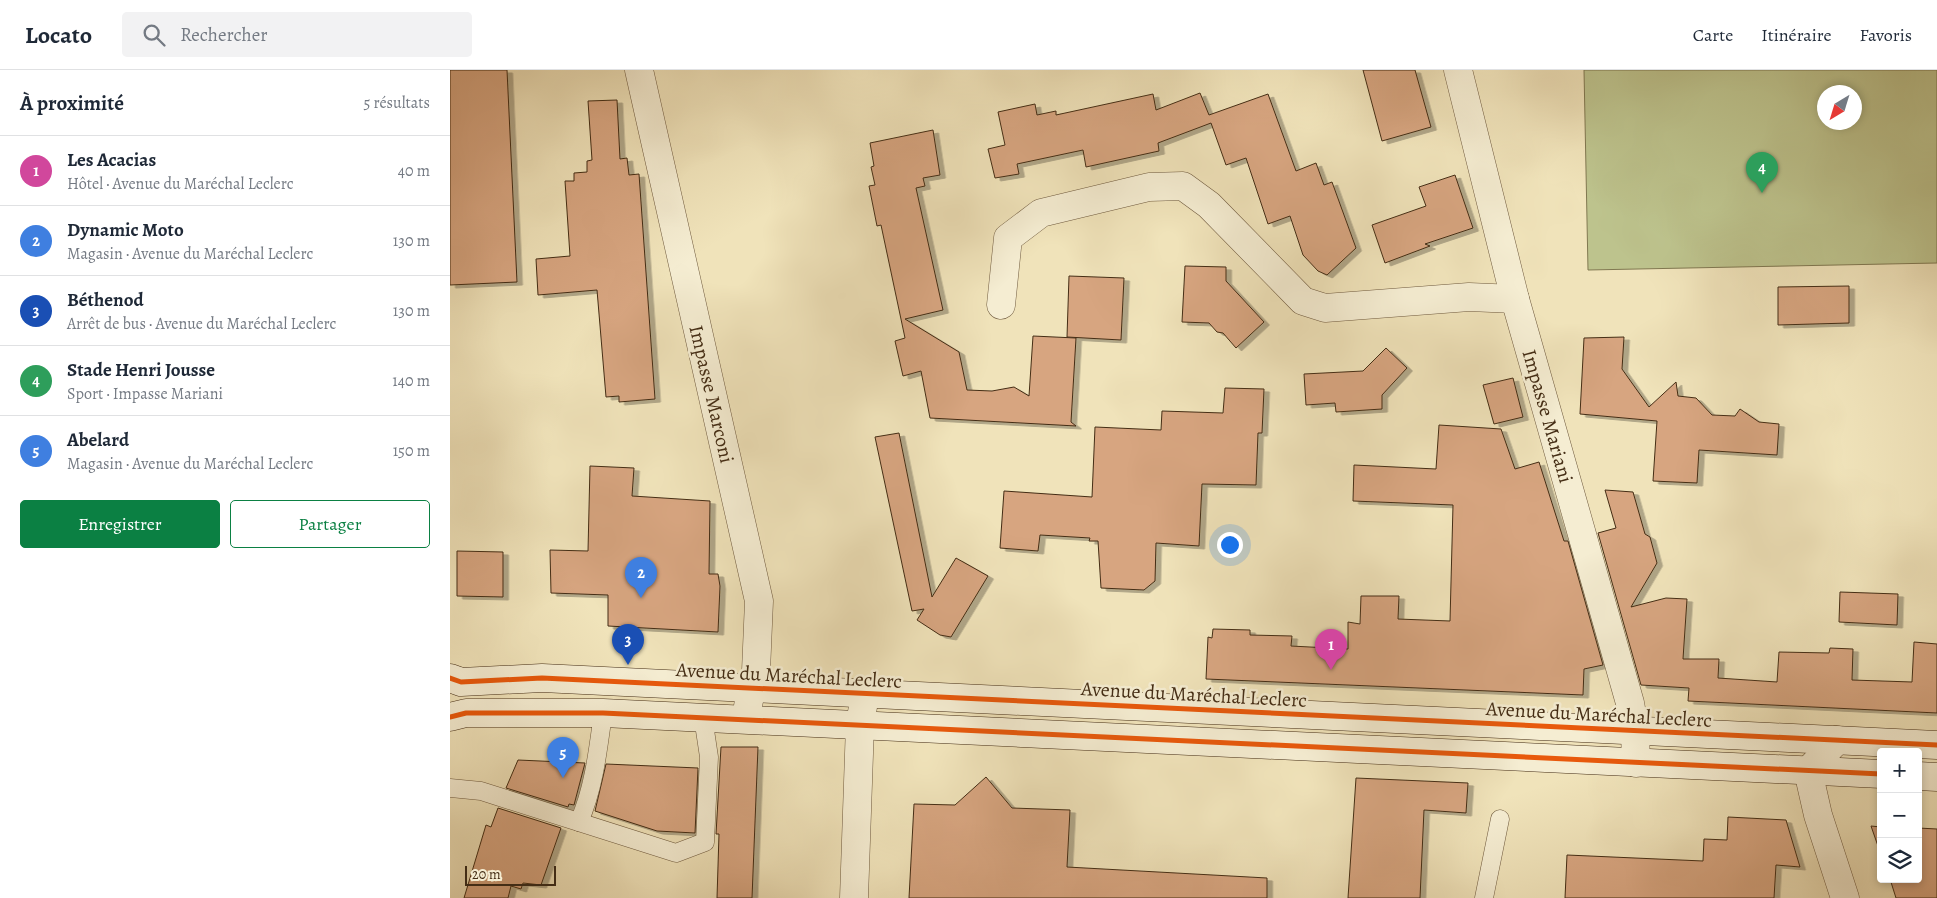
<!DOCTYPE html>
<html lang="fr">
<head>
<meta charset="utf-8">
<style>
	:root { --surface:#fff; --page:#f2f2f3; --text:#1f2937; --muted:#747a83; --line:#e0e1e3; --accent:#0b8043 }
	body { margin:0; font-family:Alegreya,serif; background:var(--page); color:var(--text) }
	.controls { position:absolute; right:15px; bottom:15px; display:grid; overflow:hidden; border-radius:5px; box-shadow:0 2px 8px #0003 }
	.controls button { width:45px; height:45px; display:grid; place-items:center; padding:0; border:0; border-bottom:1px solid var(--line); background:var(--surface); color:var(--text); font:25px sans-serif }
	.compass { position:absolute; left:1367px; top:15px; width:45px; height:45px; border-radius:50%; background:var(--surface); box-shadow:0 2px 8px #0003; rotate:218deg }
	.scale { position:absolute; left:15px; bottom:12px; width:91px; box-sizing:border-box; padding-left:5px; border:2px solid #442d15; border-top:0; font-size:14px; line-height:18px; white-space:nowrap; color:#442d15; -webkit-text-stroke:4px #f5edd2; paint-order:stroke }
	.you { position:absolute; left:779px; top:474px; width:18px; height:18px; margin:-12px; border:4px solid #fff; border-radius:50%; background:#1a73e8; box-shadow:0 0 0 8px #1a73e833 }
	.badge { display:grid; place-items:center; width:32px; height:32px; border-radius:50%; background:var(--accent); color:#fff; font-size:16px; font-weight:700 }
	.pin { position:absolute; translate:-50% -41px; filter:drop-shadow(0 1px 2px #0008) }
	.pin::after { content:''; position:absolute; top:26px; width:18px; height:15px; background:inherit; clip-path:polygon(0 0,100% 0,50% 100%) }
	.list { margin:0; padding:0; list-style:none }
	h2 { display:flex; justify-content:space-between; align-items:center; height:65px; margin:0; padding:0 20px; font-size:21px }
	h2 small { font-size:16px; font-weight:400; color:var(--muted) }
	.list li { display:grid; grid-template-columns:32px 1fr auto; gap:15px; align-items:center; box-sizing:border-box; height:70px; padding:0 20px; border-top:1px solid var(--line) }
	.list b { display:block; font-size:19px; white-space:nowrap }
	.list p { margin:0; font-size:16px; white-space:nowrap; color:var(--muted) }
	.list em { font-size:16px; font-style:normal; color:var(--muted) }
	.actions { display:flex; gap:10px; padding:15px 20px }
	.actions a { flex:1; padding:11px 0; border:1px solid var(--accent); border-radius:5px; text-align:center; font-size:18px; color:var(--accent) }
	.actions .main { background:var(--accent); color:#fff }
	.icon { flex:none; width:28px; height:28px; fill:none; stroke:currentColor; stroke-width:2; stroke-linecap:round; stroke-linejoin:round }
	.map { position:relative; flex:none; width:1487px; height:828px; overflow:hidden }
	header { display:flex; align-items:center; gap:30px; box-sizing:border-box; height:70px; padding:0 25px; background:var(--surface); border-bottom:1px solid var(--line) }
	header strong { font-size:24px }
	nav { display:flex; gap:28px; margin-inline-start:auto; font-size:18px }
	.search { width:350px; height:45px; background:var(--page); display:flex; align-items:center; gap:12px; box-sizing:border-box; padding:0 18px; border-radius:5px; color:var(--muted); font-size:19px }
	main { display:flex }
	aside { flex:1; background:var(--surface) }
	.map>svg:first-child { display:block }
</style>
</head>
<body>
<header>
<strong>Locato</strong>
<div class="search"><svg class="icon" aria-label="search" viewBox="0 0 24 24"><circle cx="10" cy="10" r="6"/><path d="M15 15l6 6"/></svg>Rechercher</div>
<nav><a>Carte</a><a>Itinéraire</a><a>Favoris</a></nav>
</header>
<main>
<aside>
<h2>À proximité<small>5 résultats</small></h2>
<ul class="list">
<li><span class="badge" style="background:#d1479c">1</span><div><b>Les Acacias</b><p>Hôtel · Avenue du Maréchal Leclerc</p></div><em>40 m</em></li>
<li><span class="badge" style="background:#3f7fe0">2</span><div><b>Dynamic Moto</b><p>Magasin · Avenue du Maréchal Leclerc</p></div><em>130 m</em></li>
<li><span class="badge" style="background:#1a4fb4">3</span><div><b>Béthenod</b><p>Arrêt de bus · Avenue du Maréchal Leclerc</p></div><em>130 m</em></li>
<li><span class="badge" style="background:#2e9e5b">4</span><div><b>Stade Henri Jousse</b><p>Sport · Impasse Mariani</p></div><em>140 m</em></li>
<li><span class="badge" style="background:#3f7fe0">5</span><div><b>Abelard</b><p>Magasin · Avenue du Maréchal Leclerc</p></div><em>150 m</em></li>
</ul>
<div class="actions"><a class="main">Enregistrer</a><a>Partager</a></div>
</aside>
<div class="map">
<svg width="1487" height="828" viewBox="0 0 1487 828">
	<defs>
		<filter id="shadow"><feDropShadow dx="5.5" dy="3" stdDeviation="0" flood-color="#0004"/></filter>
	</defs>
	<rect width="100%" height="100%" fill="#f0e3ba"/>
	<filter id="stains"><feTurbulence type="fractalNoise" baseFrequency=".004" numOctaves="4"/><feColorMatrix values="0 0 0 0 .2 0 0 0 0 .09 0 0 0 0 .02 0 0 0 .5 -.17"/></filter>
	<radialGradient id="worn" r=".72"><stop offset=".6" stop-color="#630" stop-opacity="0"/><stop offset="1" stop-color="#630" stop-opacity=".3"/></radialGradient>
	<path fill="#bdc38d" stroke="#807851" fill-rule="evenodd" d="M1134 0H1487V193L1138 200ZM1374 22H1404V52H1374Z"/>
	<g fill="#d7a580" stroke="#442d15" filter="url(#shadow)">
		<path d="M0 0H57L67 212 0 215Z"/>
		<path d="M913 0H965L981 57 932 71Z"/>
		<path d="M750 23 759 45 818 24 846 101 866 93 874 115 882 112 906 178 877 205 868 201 853 185 840 146 818 154 796 88 776 95 761 53 708 73 709 81 636 97 633 80 567 94 569 104 545 108 538 79 555 75 548 42 585 34 587 45 606 41V45L703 24 706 40Z"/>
		<path d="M167 30 170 89 177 88 179 105 189 104 205 329 169 332V326L156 327 147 220 88 225 86 189 120 186 115 111H124V103L137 102V91L142 90 138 31Z"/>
		<path d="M483 60 490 105 473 108 475 116 466 118 493 240 455 249 509 282 517 320 542 321 564 317 579 326 583 266 626 268 621 352 626 356 480 348 471 301 453 306 445 271 455 268 431 155 427 156 419 116 425 115 421 97 424 96 420 73Z"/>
		<path d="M1005 105 1023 158 975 174 980 176 935 193 922 155 976 136 969 117Z"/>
		<path d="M735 196 776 197V211L814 252 786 278 773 263 767 262 759 253 732 252Z"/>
		<path d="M619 206 674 208 671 270 617 267Z"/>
		<path d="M1399 216V253L1328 255V217Z"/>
		<path d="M1174 267 1172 299 1199 337 1226 312 1228 326 1246 328 1262 345 1285 346 1290 339 1309 352 1329 354 1327 385 1249 380 1247 413 1203 411 1207 351 1130 344 1134 268Z"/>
		<path d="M936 278 957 298 932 325V339L886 342 885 333 856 335 854 304 913 301Z"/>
		<path d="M1063 308 1073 347 1044 354 1033 315Z"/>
		<path d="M775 318 814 319 812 363H808L806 415 752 414 749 476 706 473 705 511 694 520 651 518 648 471H639L640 468 590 465 588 481 550 478 554 421 642 427 645 357 711 360 712 341 773 343Z"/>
		<path d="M989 355 1051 359 1065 399 1089 392 1114 471H1118L1153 595 1134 599 1133 625 756 609 758 567 762 568 763 559 800 560V565L842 566 841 576 898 579V552L910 554 911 526H949L948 549 1000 551 1003 435 903 431 904 395 986 399Z"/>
		<path d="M449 363 482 527 506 488 538 506 501 567 490 565 467 550 474 539 462 541 425 367Z"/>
		<path d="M140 396 184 398 182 426 260 431 259 504H268L270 516 268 562 158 556V525L101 523 100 480 138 481Z"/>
		<path d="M1155 420 1183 422 1195 464 1200 467 1207 493 1181 537 1216 528 1237 529 1233 589H1269L1268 608 1327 612 1329 582 1379 583 1380 578 1403 579 1402 610 1462 612 1464 572 1487 574V643L1238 631 1239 618 1191 615 1148 463 1166 458Z"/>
		<path d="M7 481 53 482V527L7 526Z"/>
		<path d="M1390 522 1448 524 1447 555 1389 552Z"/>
		<path d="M271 677H308L302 828H267L269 764H266Z"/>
		<path d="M68 690 135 693 124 735 119 734 118 737 56 718Z"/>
		<path d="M156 694 248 698 245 763 207 761 145 741Z"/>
		<path d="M536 707 562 738 620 740 617 797 817 808V828H459L464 734 505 735Z"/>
		<path d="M906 708 1018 713 1016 743 974 740 970 828H898Z"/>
		<path d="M48 738 111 758 91 815 73 813 71 819 61 816 58 828H14L36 755 41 757Z"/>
		<path d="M1278 747 1336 750 1350 797 1326 795 1324 828H1115L1117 785 1253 791 1254 769 1277 770Z"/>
		<path d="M1421 756 1431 757V783L1429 779Z"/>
		<path d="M1468 758 1487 759V828H1446L1440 809H1468Z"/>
	</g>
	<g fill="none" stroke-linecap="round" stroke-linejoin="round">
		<g stroke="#6f5a3e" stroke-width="19">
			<g id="service">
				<path d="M0 718 31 721 226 783 255 772 259 687 253 647"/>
				<path d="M129 752C144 718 148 680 153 643"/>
				<path d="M1034 828 1050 749"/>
			</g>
		</g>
		<g stroke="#6f5a3e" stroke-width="29">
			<g id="minor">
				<path d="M189 0 309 531 306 601 301 618 296 649"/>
				<path d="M1008 0 1065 229 1180 633 1185 661 1186 693"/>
				<path d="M551 235 558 168 591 143 699 117 733 116 759 135 853 231 875 238 1019 227 1065 229"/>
				<path d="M1387 670 1358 701 1368 745 1395 828"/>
				<path d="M404 828 410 655 415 624"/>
			</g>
		</g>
		<g stroke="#442d15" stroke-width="29">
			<g id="secondary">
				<path d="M0 608 11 612 92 608 1487 675"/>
				<path d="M0 647 16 643H153L1431 704"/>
				<path d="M1468 706 1487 707"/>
			</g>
		</g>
		<use href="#service" stroke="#f5edd2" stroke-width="18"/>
		<use href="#minor" stroke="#f5edd2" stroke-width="28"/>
		<use href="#secondary" stroke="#f5edd2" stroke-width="28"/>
		<g stroke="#f5edd2" stroke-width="8">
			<g id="cycleway">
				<path d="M0 608 11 612 92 608 1487 675"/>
				<path d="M0 647 16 643H153L1431 704"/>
			</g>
		</g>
		<use href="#cycleway" stroke="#e8590c" stroke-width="5"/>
	</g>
	<g text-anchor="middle" stroke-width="5" stroke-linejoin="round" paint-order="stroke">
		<g font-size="20" fill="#442d15" stroke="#f5edd2">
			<text transform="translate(262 324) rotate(77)" y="7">Impasse Marconi</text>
			<text transform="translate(1098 346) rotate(74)" y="7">Impasse Mariani</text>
			<text transform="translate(339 605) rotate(3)" y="7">Avenue du Maréchal Leclerc</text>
			<text transform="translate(744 624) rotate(3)" y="7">Avenue du Maréchal Leclerc</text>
			<text transform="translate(1149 644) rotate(3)" y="7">Avenue du Maréchal Leclerc</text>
		</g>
	</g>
	<rect width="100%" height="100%" filter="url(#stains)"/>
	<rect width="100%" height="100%" fill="url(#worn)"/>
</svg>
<div class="controls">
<button>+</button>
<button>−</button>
<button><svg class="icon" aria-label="layers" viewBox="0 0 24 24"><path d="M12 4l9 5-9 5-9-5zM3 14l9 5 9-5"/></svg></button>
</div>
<svg class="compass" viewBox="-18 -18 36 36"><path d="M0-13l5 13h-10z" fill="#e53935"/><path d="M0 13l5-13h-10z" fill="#747a83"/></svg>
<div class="scale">20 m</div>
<div class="you"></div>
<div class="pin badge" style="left:881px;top:600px;background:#d1479c">1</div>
<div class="pin badge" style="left:191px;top:528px;background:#3f7fe0">2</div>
<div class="pin badge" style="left:178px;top:595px;background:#1a4fb4">3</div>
<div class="pin badge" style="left:1312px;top:123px;background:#2e9e5b">4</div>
<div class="pin badge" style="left:113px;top:708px;background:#3f7fe0">5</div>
</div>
</main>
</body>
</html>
